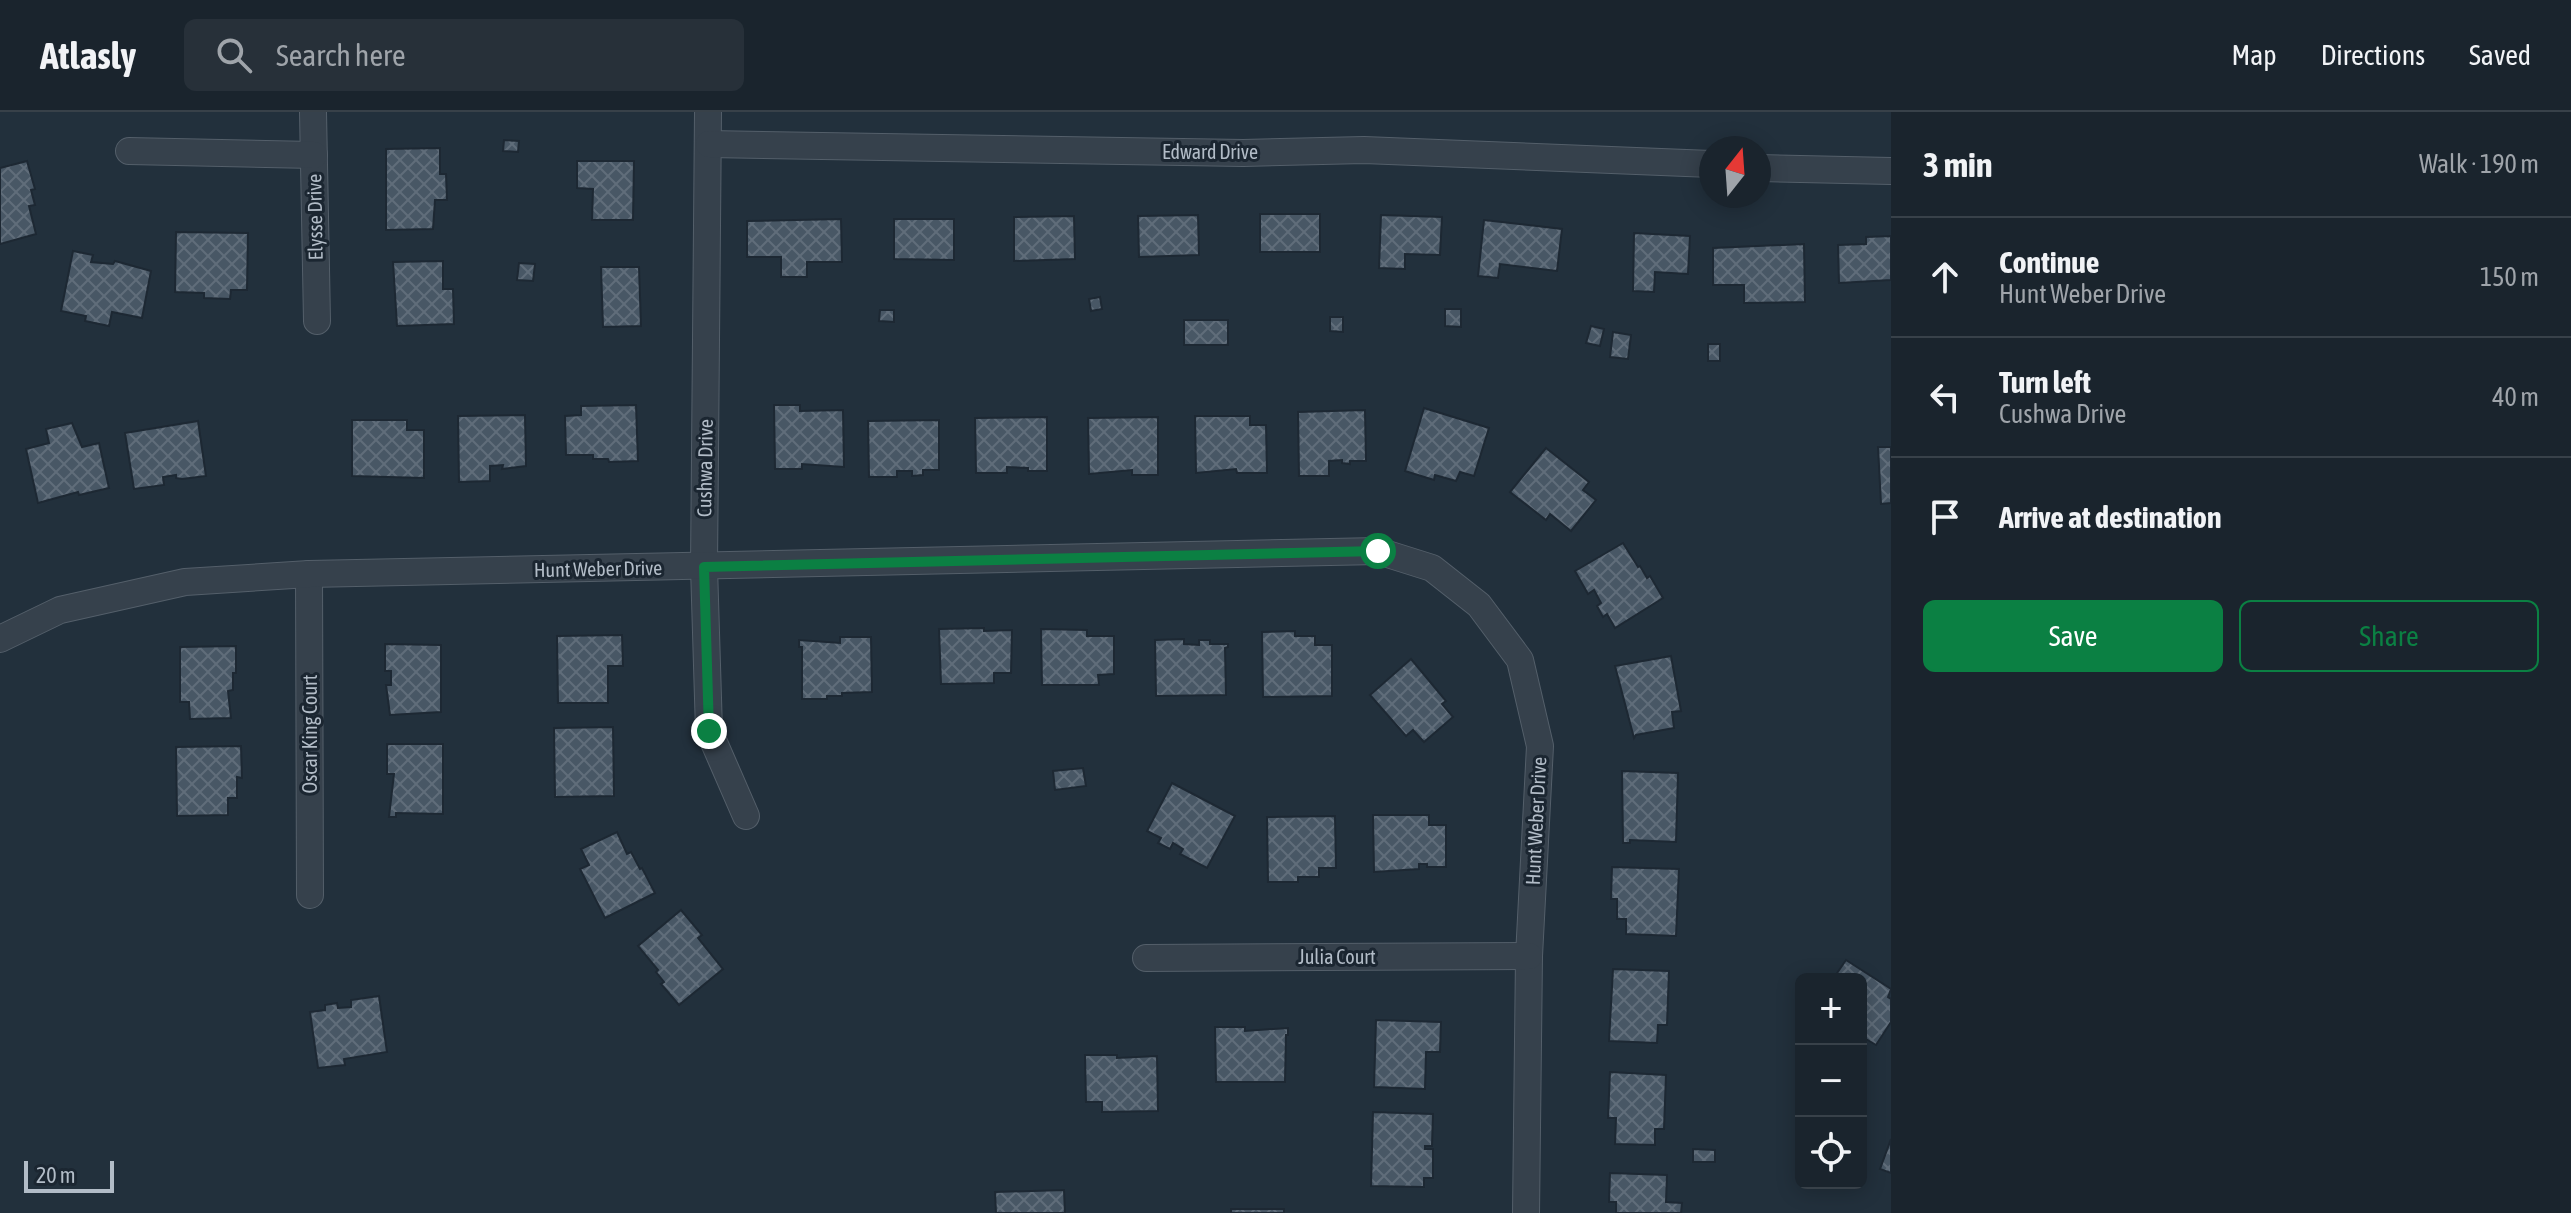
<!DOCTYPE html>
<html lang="en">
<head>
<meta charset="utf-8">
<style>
	:root { --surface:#1a242d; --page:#273039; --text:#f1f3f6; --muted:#9fa4aa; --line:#384149; --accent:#0b8043 }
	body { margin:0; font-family:"Asap Condensed",sans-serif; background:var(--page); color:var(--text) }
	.controls { position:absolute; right:24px; bottom:24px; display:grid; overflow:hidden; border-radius:12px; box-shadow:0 4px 20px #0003 }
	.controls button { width:72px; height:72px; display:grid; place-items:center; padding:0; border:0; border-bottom:2px solid var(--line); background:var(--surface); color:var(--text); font:40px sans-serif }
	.compass { position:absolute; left:1699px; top:24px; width:72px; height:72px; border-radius:50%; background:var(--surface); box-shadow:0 4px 20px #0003; rotate:17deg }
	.scale { position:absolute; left:24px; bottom:20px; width:90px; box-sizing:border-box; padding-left:8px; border:4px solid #b2bcc7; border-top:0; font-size:22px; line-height:28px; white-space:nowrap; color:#b2bcc7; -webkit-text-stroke:6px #1b2631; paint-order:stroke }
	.stop { position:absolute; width:24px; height:24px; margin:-18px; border:6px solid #0b8043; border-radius:50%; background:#fff }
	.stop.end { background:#0b8043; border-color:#fff; box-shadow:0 2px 8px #0008 }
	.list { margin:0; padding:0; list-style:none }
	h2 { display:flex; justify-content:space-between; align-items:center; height:104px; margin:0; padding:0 32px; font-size:34px }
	h2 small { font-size:26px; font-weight:400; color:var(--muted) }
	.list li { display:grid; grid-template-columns:52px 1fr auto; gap:24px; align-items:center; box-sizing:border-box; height:120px; padding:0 32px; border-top:2px solid var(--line) }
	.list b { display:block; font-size:30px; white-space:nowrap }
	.list p { margin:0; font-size:26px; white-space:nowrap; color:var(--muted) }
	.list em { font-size:26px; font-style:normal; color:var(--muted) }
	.actions { display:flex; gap:16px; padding:24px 32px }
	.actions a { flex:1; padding:18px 0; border:2px solid var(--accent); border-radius:12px; text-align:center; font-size:28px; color:var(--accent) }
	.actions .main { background:var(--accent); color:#fff }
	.icon { flex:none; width:44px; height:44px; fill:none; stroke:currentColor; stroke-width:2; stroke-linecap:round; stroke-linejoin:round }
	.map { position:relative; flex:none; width:1891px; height:1101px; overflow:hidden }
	header { display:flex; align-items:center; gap:48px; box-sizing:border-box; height:112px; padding:0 40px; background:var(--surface); border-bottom:2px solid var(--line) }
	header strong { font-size:38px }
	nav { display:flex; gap:44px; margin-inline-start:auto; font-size:28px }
	.search { width:560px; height:72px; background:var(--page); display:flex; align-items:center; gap:20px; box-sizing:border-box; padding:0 28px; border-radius:12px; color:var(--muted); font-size:30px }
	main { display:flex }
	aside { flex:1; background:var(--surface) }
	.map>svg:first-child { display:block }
</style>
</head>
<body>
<header>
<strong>Atlasly</strong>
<div class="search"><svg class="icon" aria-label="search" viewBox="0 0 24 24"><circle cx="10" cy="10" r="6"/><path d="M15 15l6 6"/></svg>Search here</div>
<nav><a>Map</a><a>Directions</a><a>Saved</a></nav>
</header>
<main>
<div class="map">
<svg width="1891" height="1101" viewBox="0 0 1891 1101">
	<defs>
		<pattern id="building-cross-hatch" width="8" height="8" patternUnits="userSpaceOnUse" patternTransform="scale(2)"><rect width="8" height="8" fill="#485765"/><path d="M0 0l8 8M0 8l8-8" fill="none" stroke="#606d7a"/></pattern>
	</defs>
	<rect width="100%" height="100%" fill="#22303c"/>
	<g fill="url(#building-cross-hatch)" stroke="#1d2833" stroke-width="2">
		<path d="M504 28 519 29 518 40 503 39Z"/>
		<path d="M440 36V62H446L447 88H435L433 117 386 118V37Z"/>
		<path d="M27 49 35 77 31 78 35 93 29 94 36 122 0 132V56Z"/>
		<path d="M577 49H634L633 108H592L593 77 577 76Z"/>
		<rect x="1260" y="102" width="60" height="38"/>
		<path d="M1198 103 1199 143 1139 145 1138 104Z"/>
		<path d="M1381 103 1442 105 1440 143 1405 142V157L1379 156Z"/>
		<path d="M1074 104 1075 147 1014 149V105Z"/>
		<path d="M841 107 842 150H807V165H781V145H747V109Z"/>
		<path d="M894 107H954V148L894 147Z"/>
		<path d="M1484 108 1562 117 1557 159 1500 152 1498 166 1478 164Z"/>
		<path d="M176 120 248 121 247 178H231L230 187 204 186V181L175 180Z"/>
		<path d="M1634 121 1690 124 1688 162 1655 160 1654 180 1633 179Z"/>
		<path d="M1891 124V168L1839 171 1838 133 1866 132V125Z"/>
		<path d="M1804 132 1805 190 1744 191V173H1713V136Z"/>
		<path d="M73 139 93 143 91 150 113 152 115 149 151 159 142 206 112 200 109 214 85 209 86 204 61 199Z"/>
		<path d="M443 149V177H453L454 212 397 214 393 150Z"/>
		<path d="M519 151 535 152 533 169 517 168Z"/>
		<path d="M601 155H639L641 214 603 215Z"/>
		<path d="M1100 185 1102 197 1091 199 1089 187Z"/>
		<path d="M1445 197H1461V215L1445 214Z"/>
		<path d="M880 198H894V210L879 209Z"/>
		<path d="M1330 205H1343V220L1330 219Z"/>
		<rect x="1184" y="208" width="44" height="25"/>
		<path d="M1591 214 1604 217 1600 234 1586 231Z"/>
		<path d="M1613 220 1631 223 1628 247 1610 245Z"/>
		<rect x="1708" y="232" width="12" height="17"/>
		<path d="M636 293 638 349 609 350 608 347H593V343H566L565 304 581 303V294Z"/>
		<path d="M774 293H800V299L843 298 844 355 802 352V357H775Z"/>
		<path d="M1424 296 1489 316 1474 364 1460 360 1456 369 1435 363 1434 368 1405 359Z"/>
		<path d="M1365 298 1366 349H1350V352L1342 351V348L1329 349V364H1299L1298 300Z"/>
		<path d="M525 303 526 354 502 357 503 353 490 354V369L459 370 458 304Z"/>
		<path d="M1195 304H1250V313H1266L1267 361H1237L1236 357 1196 361Z"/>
		<path d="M1047 305V359H1028V356L1007 355V361H976L975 306Z"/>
		<path d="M1158 305V363H1132V358L1089 362 1088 306Z"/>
		<path d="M352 308H407V318H424V366L352 364Z"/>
		<path d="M939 308V358H923V363L912 364V359H897V365H869L868 309Z"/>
		<path d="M198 309 206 364 182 367 176 366V363L163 365 164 373 134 377 125 321Z"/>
		<path d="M72 311 82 335 99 331 109 376 79 383 78 380 38 391 26 337 49 331 46 317Z"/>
		<path d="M1878 335H1891V391L1881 392Z"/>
		<path d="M1546 336 1589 370 1583 378 1596 388 1571 419 1550 402 1546 408 1510 380Z"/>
		<path d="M1623 431 1638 455 1640 454 1647 466 1650 464 1663 486 1615 516 1607 502 1603 505 1597 494 1601 491 1594 478 1588 482 1575 459Z"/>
		<path d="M984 516V519L1012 518 1011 561H994V571L941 572 939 517Z"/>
		<path d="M1041 517 1087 518V524H1114V562L1098 563 1099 573H1042Z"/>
		<path d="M1295 519V524H1315V533H1332V584L1263 585 1262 520Z"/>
		<path d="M622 523 623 554H608V591H558L557 524Z"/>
		<path d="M840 525H871L872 580 842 581V584H827V587H802V535H799V528L840 531Z"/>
		<path d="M1184 527V532L1199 533V528H1210V532H1228V535L1225 536 1226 583 1156 584 1155 528Z"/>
		<path d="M385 532 441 533V600L390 603 386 573H391V559H385Z"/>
		<path d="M236 534V561H233V578L228 579 231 606 190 607 189 590H180V535Z"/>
		<path d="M1671 544 1681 599 1672 600 1674 616 1636 623 1634 626 1615 554Z"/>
		<path d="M1411 547 1446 589 1442 592 1453 605 1424 630 1413 618 1406 624 1370 583Z"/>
		<path d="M613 615 614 684 555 685 554 616Z"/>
		<path d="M387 632H443V702L396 701V705H389L394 662H387Z"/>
		<path d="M241 634 242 666 237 665V686H228V703L177 704 176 635Z"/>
		<path d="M1083 656 1086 674 1055 678 1053 659Z"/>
		<path d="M1622 659 1678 661 1676 730 1630 728V731H1623Z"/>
		<path d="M1172 671 1235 704 1207 756 1180 742 1183 737 1173 731 1170 737 1158 731 1161 726 1147 719Z"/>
		<path d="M1373 703H1429V713H1446V755H1427V752H1419V757L1374 760Z"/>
		<path d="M1335 704 1336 756H1319V765H1298V770H1268L1267 705Z"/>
		<path d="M617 720 627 742 631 740 640 757 642 756 655 781 605 806 580 757 589 753 581 737Z"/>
		<path d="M1612 755 1679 757 1676 824 1626 822V807H1617V787H1611Z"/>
		<path d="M681 798 702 823 698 826 723 857 679 893 661 872 664 870 656 860 658 858 638 834Z"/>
		<path d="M1846 848 1891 877 1888 885 1891 887V910L1876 933 1861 924V867H1833Z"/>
		<path d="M1613 857 1669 859 1667 913H1658L1657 931 1609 929Z"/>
		<path d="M379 884 387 940 344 947 345 953 318 956 310 900 325 898V893L337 891 338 896 351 895V888Z"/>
		<path d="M1376 908 1441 910 1440 940H1426L1425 977 1374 975Z"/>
		<path d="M1215 915H1245V919L1288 916V923H1286L1285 970H1216Z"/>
		<path d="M1085 943H1117V946L1157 944 1158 999 1102 1000V990H1086Z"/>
		<path d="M1610 960 1666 963 1664 1017H1655V1033L1615 1032 1616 1006H1608Z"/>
		<path d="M1373 1000 1433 1002 1432 1034H1425V1037H1433V1066H1424V1075L1371 1074Z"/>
		<path d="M1891 1027V1061L1880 1057Z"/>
		<path d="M1693 1037 1715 1038V1050H1693Z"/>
		<path d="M1610 1061 1667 1063 1666 1090 1682 1091 1681 1101H1616V1090H1609Z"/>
		<path d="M1064 1078 1065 1101H996L995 1080Z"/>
		<rect x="1231" y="1097" width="53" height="4"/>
	</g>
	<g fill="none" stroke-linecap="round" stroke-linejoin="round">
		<g stroke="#545f6a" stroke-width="28">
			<g id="minor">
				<path d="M313 0 317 209"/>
				<path d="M708 0 704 455 709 619 746 704"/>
				<path d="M709 32 1243 41 1364 38 1711 52"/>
				<path d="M129 39 314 43"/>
				<path d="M1759 56 1891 59"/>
				<path d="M309 462 310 783"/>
				<path d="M0 527 60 498 185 470 309 462 1378 439 1432 456 1479 493 1520 548 1540 634 1529 844 1526 1101"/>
				<path d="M1146 846 1529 844"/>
			</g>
		</g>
		<use href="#minor" stroke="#36414c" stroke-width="26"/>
	</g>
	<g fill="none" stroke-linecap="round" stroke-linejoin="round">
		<path stroke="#0b8043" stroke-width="10" d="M709 619 704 455 1378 439"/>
	</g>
	<g text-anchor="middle" stroke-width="6" stroke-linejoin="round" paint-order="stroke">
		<g font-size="20" fill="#b2bcc7" stroke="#1b2631">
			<text x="1210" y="47">Edward Drive</text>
			<text transform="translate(315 105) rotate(-91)" y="7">Elysse Drive</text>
			<text transform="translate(705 356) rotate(-89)" y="7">Cushwa Drive</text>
			<text transform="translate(598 457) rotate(-1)" y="7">Hunt Weber Drive</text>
			<text transform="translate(310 622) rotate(-90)" y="7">Oscar King Court</text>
			<text transform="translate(1536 709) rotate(-87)" y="7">Hunt Weber Drive</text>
			<text x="1337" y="852">Julia Court</text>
		</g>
	</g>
</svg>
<div class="controls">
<button>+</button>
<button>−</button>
<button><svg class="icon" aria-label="locate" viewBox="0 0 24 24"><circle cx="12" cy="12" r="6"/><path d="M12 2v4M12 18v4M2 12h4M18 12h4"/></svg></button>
</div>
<svg class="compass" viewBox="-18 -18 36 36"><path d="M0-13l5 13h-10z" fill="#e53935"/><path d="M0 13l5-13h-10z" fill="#9fa4aa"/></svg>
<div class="scale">20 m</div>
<div class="stop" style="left:1378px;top:439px"></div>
<div class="stop end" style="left:709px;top:619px"></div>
</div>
<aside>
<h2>3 min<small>Walk · 190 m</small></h2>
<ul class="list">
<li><svg class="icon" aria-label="ahead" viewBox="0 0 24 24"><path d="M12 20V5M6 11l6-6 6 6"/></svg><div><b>Continue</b><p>Hunt Weber Drive</p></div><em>150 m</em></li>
<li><svg class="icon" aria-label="left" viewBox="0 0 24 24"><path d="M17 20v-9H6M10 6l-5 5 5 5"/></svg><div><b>Turn left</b><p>Cushwa Drive</p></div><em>40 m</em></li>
<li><svg class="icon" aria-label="arrive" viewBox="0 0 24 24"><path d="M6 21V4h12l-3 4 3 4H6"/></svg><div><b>Arrive at destination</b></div></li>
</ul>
<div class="actions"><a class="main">Save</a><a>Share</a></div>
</aside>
</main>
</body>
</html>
